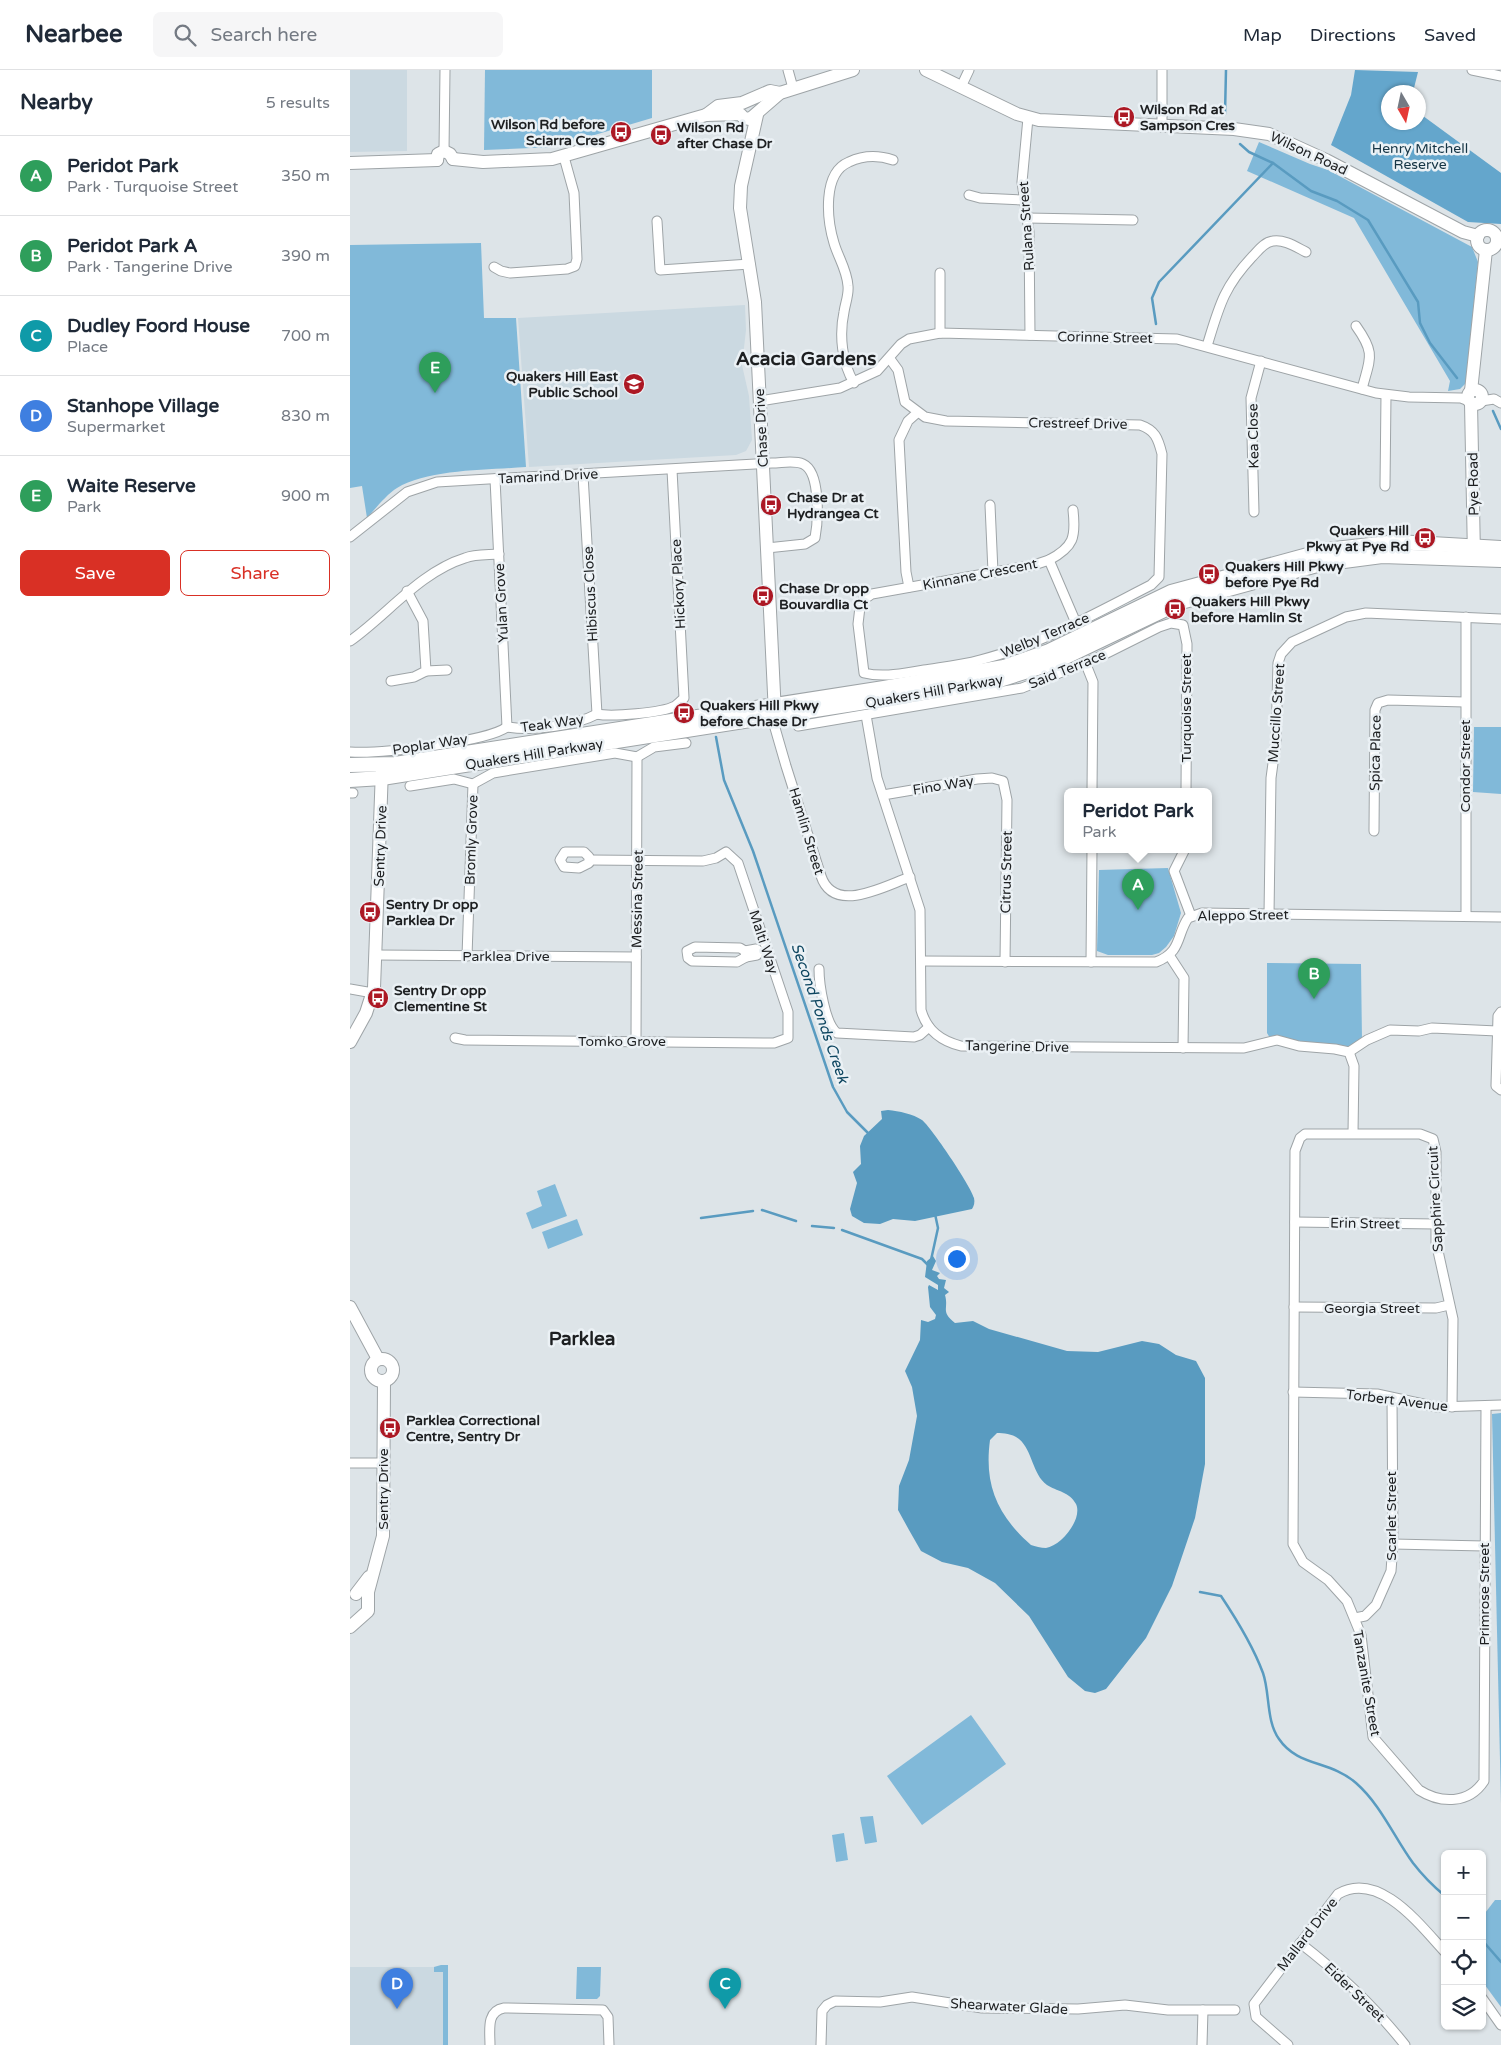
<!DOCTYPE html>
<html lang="en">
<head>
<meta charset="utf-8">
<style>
	:root { --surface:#fff; --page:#f6f6f7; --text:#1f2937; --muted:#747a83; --line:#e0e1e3; --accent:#d93025 }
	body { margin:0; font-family:"Varela Round",sans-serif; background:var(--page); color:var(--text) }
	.controls { position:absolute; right:15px; bottom:15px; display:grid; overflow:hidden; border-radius:8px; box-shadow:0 1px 4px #0004 }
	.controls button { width:45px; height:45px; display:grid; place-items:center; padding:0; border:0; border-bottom:1px solid var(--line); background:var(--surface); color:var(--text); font:25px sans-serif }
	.compass { position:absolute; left:1031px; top:15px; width:45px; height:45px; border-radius:50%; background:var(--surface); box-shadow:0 1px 4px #0004; rotate:171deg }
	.you { position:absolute; left:606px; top:1188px; width:18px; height:18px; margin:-12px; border:4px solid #fff; border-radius:50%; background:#1a73e8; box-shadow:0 0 0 8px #1a73e833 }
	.badge { display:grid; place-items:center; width:32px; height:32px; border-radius:50%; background:var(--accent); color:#fff; font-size:16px; font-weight:700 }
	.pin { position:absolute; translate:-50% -41px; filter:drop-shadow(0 1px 2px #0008) }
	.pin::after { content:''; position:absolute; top:26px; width:18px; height:15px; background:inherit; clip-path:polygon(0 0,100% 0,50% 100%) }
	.popup { position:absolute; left:714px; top:718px; width:148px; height:65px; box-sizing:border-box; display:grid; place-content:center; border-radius:8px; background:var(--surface); filter:drop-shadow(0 1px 4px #0005); font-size:16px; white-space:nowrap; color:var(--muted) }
	.popup b { font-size:19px; color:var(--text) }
	.popup::after { content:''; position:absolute; left:50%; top:100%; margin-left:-10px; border:10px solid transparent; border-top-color:var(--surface) }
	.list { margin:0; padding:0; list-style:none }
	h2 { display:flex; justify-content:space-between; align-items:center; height:65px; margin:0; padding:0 20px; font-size:21px }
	h2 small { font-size:16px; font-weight:400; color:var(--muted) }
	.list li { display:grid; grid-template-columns:32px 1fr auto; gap:15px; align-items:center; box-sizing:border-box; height:80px; padding:0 20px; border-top:1px solid var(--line) }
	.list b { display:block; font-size:19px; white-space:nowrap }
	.list p { margin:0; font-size:16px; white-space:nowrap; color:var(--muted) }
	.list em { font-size:16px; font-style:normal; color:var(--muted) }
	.actions { display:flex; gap:10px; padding:15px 20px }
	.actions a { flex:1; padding:11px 0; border:1px solid var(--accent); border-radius:8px; text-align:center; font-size:18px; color:var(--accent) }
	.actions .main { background:var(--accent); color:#fff }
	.icon { flex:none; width:28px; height:28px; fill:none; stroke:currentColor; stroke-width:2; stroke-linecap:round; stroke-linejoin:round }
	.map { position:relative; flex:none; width:1151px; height:1975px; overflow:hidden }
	header { display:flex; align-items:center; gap:30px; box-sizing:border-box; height:70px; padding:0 25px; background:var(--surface); border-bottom:1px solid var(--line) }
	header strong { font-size:24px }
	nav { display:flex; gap:28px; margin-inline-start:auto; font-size:18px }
	.search { width:350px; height:45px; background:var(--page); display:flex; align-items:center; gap:12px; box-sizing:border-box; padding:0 18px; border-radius:8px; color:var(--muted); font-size:19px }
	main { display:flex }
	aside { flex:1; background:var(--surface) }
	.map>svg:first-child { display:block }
</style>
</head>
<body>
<header>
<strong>Nearbee</strong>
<div class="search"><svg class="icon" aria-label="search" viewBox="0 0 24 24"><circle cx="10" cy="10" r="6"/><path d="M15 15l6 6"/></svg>Search here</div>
<nav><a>Map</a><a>Directions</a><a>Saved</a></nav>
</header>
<main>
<aside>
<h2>Nearby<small>5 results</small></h2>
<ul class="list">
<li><span class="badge" style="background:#2e9e5b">A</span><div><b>Peridot Park</b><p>Park · Turquoise Street</p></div><em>350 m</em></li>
<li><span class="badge" style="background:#2e9e5b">B</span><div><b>Peridot Park A</b><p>Park · Tangerine Drive</p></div><em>390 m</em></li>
<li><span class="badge" style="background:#0f9aa8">C</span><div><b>Dudley Foord House</b><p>Place</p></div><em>700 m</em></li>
<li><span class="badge" style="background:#3f7fe0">D</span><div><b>Stanhope Village</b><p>Supermarket</p></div><em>830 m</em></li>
<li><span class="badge" style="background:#2e9e5b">E</span><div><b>Waite Reserve</b><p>Park</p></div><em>900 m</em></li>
</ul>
<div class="actions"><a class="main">Save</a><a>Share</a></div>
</aside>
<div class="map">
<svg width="1151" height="1975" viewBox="0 0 1151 1975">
	<rect width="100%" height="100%" fill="#dde4e8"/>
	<g fill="#cbd9e1">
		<path d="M0 0H57V81L0 82Z"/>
		<path d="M395 235 396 260 392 295 399 326 402 370 396 381 386 385 179 397 168 248Z"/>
		<path d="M0 1897H84V1902H93V1975H0Z"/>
	</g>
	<g fill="#81b9d9">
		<path d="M135 0H302V48L204 77 134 80Z"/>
		<path d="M909 72 960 94 978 100 1122 177 1128 192 1116 313 1110 319 1098 321 1100 311 1004 148 897 101Z"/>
		<path d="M131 173 134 248H166L176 397C139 400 78 399 47 418 36 425 26 438 17 448L12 416 0 418V175Z"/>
		<path d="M1124 657H1151V724L1123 722Z"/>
		<path d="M818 798 831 843 824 866 816 877 809 883 802 885H758L747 881 749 800Z"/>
		<path d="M917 893 1011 894 1012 971 1000 977 952 973 933 967 920 968 917 963Z"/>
		<path d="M205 1114 217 1146 182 1159 176 1143 192 1136 187 1121Z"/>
		<path d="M227 1149 233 1165 198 1179 192 1162Z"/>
		<path d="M1151 1343V1734L1142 1344Z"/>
		<path d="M621 1645 656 1694 572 1755 537 1706Z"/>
		<path d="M523 1746 527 1772 515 1774 510 1747Z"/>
		<path d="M494 1763 498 1790 486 1792 482 1765Z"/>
		<path d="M1145 1830H1151V1937L1132 1911V1847Z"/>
		<path d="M91 1895H98V1975H93V1902H84V1897Z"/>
		<path d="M227 1897H251L250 1926 247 1929H226Z"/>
	</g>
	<path fill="#64a6cc" d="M1005 0 1068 2 1063 22H1038V52H1068L1069 43 1151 103V154L1118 152 981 75 1001 25Z"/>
	<g fill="#599bc0" fill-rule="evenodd">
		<path d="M538 1040C549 1041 563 1044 572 1050 581 1057 621 1116 624 1128 625 1132 624 1136 622 1139L565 1151 543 1149 530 1154 514 1153 502 1146 500 1139 507 1113 503 1102 511 1094 510 1076 514 1066 532 1049 531 1041Z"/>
		<path d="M583 1186 586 1191 582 1200 590 1203 587 1206 589 1209 596 1210 594 1218 599 1222 595 1225C599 1239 590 1241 605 1253L623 1251 639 1259 717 1281 748 1282 792 1271 809 1274 826 1285 846 1291 855 1308V1394L845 1448 822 1516 796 1568 756 1619 745 1623 735 1621 718 1607 679 1546 645 1513 618 1498 592 1492 571 1481 559 1460 548 1440 549 1416 559 1390 567 1346 562 1317 555 1301 570 1270 571 1250 578 1252 585 1249 586 1245 580 1237 578 1217 579 1215 588 1220V1215L575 1207 577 1191ZM647 1363C654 1363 663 1364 669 1369 683 1381 682 1404 697 1415 706 1421 720 1422 726 1434 733 1449 711 1476 696 1478 691 1478 685 1476 681 1475 647 1445 634 1415 640 1370Z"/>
	</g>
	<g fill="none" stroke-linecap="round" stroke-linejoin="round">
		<g stroke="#599bc0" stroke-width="2.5">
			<path d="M875 44 876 0"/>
			<path d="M890 74 899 82 923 93 961 121 987 131 1018 150 1068 232 1070 253 1080 273 1107 308"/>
			<path d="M806 254 802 228 809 212 923 93"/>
			<path d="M1143 341 1151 359"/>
			<path d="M366 667 374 710 403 781 483 1017 497 1042 520 1065"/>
			<path d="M412 1140 446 1151"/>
			<path d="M351 1148 403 1141"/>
			<path d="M462 1156 484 1158"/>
			<path d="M492 1160 572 1189 578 1195"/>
			<path d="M581 1190 588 1158 585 1144"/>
			<path d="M850 1522 871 1526C887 1550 903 1576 913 1603 920 1623 916 1651 929 1669 948 1697 980 1690 1006 1713 1031 1735 1044 1767 1063 1793 1073 1806 1083 1816 1095 1826"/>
			<path d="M1132 1870 1151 1892"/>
		</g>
		<g stroke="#9ea4a7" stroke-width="11">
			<g id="street">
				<path d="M438 0 443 18"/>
				<path d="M1122 0 1151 6"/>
				<path d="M611 17 619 0"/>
				<path d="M678 48 672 112 679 162 680 265"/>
				<path d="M812 56V0"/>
				<path d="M94 81 95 0"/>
				<path d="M619 125 630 128 673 130"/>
				<path d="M677 148 783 150"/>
				<path d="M307 151 310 200 400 194"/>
				<path d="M144 197 151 201 160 203 217 199 225 196 227 189 224 123 214 87"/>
				<path d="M590 203V263"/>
				<path d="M1006 256C1026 284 1020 288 1012 319"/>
				<path d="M857 276C869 237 873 218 902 187 908 181 914 172 923 171 934 169 946 177 956 182"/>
				<path d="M540 289 548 300 555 332 575 347 596 351 790 355C805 360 808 368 812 384L809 507 801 515C746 543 690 575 630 590 612 595 593 597 574 600 554 603 534 608 514 603L508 554 510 537 513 530 522 524 684 495 699 490C724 477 726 467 723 440"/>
				<path d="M504 313C492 293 489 265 494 242 495 234 499 225 498 216 497 200 488 187 484 173 477 150 472 103 499 92 514 85 528 85 543 90"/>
				<path d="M410 331 490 318 527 301 551 274 559 269 590 263 827 269 1026 323 1059 327 1111 328 1119 331"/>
				<path d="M1131 331 1144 329 1151 333"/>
				<path d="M233 405 247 644"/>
				<path d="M145 409 157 657"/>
				<path d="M1035 416 1036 325"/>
				<path d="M640 435 643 502"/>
				<path d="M904 442 901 328 911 291"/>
				<path d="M0 467 57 422 87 412 422 393C432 393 444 390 453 394 471 402 468 452 465 468L455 474 417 478"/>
				<path d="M699 490 726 553"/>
				<path d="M559 517 556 502 549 370 558 351 567 343"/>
				<path d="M1116 547V846"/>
				<path d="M0 571C37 545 70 502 115 488 125 484 138 485 149 484"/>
				<path d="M735 592 743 612 742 721"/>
				<path d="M76 601 97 600"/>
				<path d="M41 611 64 607 76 601 73 551 57 521"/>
				<path d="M247 644C261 647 312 643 325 636 328 634 332 630 334 628L322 400"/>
				<path d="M516 645 527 708 570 840 571 940C577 961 591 971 611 976L894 978 927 970 949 976 985 979 999 982 1004 996 1003 1063"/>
				<path d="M425 646V658L436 696 471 806C484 845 534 816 560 807"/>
				<path d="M448 656 672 618 747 588 809 557 821 553 833 555 837 574 836 721"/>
				<path d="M157 657C182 661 225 656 247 644"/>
				<path d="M0 682C29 684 137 672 157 657"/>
				<path d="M287 687 304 677 336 673"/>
				<path d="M60 716 104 709 123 714 143 703 265 683 287 687"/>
				<path d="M0 723H3"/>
				<path d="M533 725 627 709 642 708 653 711 657 730 655 892"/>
				<path d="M1024 761 1025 640 1028 633 1038 630 1115 632"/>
				<path d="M835 779 824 801 841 846"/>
				<path d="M215 782H234L239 787V793L229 798 214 797 210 790Z"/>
				<path d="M919 844 921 708 926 671 928 593 931 584 942 572 996 547 1016 543 1151 549"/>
				<path d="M345 877 390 878 395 881 396 887 387 892 342 891 338 888 337 881Z"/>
				<path d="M395 881 406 879 409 881 407 885 396 887"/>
				<path d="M26 885 286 887"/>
				<path d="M819 885 834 908 833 978"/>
				<path d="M117 886 123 714"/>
				<path d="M571 891 806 892C832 882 826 866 838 848L852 843 1151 847"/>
				<path d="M741 892 742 779"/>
				<path d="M469 899C469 914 475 954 487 963L564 967 570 965 579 957"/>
				<path d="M0 919 23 923"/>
				<path d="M1151 942 1148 946 1146 1016 1151 1020"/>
				<path d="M105 968 115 970 424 973 438 968V942L388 793 376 782 366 788 353 791 240 790"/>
				<path d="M286 972 287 687"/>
				<path d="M999 982 1017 970 1040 960 1069 961 1082 958 1147 961"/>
				<path d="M945 1152 1086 1154"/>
				<path d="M944 1237 1086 1238 1099 1235"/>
				<path d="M943 1322 1027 1324 1087 1337 1151 1335"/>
				<path d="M1102 1337 1103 1249 1086 1172V1082L1083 1069 1070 1064H955L950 1068 945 1081 943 1474 953 1492 978 1510 997 1531 1011 1565 1023 1667 1069 1720C1091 1734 1119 1734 1134 1711L1136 1337"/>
				<path d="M0 1393H33"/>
				<path d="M1043 1474 1134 1476"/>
				<path d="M1005 1548 1015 1546 1026 1535 1041 1501 1043 1474 1042 1328"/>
				<path d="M950 1873C989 1903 1024 1936 1055 1975"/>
				<path d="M1132 1928 1151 1955"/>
				<path d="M140 1975C140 1961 136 1941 154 1938L253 1940 258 1947 259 1975"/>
				<path d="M471 1975 472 1941 477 1935 485 1931 530 1932 562 1927 632 1938 728 1939 775 1935 818 1940H885"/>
				<path d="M852 1975 853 1940"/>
				<path d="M938 1975 906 1947 904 1934 988 1824C1029 1800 1070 1855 1095 1882"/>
			</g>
		</g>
		<g stroke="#9ea4a7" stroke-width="14">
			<g id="secondary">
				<path d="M576 0 667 44 689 50 884 59 919 64 976 90 1113 162 1128 166"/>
				<path d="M356 45 368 36 392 33 420 21 430 23"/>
				<path d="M407 45 391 116 390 138 405 232 425 644"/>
				<path d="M103 89 133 92 202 89 356 45 390 44 394 48 400 49 430 23 503 0"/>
				<path d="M87 90 88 84 94 81 100 84 103 89"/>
				<path d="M0 93 87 90"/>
				<circle cx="1137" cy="170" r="10"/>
				<circle cx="1125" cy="327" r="7"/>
				<path d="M1121 321 1136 180"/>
				<path d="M1121 333 1124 486"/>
				<path d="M0 972 16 943 24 918 32 699"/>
				<path d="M0 1237 28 1289"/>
				<circle cx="32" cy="1300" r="11"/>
				<path d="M6 1524 19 1507"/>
				<path d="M0 1557 18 1541V1522L33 1466 34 1311"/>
			</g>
		</g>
		<g stroke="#9ea4a7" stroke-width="16">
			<g id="primary">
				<path d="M0 695 45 694 534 618 654 597 699 581 821 522 976 480 1047 472 1151 478"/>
				<path d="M0 710 32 708 643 612 703 593 831 532 971 494 1032 486 1151 490"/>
			</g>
		</g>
		<use href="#street" stroke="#fff" stroke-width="9"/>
		<use href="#secondary" stroke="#fff" stroke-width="12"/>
		<use href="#primary" stroke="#fff" stroke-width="14"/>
	</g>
	<defs>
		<g id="bus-disc" transform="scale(1.125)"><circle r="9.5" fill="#ac1824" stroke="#ebf1f5"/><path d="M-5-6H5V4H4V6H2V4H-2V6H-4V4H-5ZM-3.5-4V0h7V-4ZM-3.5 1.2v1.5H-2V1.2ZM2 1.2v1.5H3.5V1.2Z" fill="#fff"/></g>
		<g id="school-disc" transform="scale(1.125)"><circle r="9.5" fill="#ac1824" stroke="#ebf1f5"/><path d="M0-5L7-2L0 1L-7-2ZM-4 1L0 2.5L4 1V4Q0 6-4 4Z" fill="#fff"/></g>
	</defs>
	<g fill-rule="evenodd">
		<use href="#bus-disc" x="774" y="47"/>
		<use href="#bus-disc" x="271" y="62"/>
		<use href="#bus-disc" x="311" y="65"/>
		<use href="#school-disc" x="284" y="314"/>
		<use href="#bus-disc" x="421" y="435"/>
		<use href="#bus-disc" x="1075" y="468"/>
		<use href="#bus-disc" x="859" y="504"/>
		<use href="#bus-disc" x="413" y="526"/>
		<use href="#bus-disc" x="825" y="539"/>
		<use href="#bus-disc" x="334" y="643"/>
		<use href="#bus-disc" x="20" y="842"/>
		<use href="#bus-disc" x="28" y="928"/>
		<use href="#bus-disc" x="40" y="1358"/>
	</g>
	<g text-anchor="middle" stroke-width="5" stroke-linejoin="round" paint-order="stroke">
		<g font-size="14" font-weight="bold" fill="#1d1f21" stroke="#ebf1f5" text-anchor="start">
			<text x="790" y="44">Wilson Rd at<tspan x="790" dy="16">Sampson Cres</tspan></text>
			<text x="255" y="59" text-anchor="end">Wilson Rd before<tspan x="255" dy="16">Sciarra Cres</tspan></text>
			<text x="327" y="62">Wilson Rd<tspan x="327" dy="16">after Chase Dr</tspan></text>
			<text x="268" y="311" text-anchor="end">Quakers Hill East<tspan x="268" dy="16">Public School</tspan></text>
			<text x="437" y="432">Chase Dr at<tspan x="437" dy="16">Hydrangea Ct</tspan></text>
			<text x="1059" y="465" text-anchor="end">Quakers Hill<tspan x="1059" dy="16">Pkwy at Pye Rd</tspan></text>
			<text x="875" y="501">Quakers Hill Pkwy<tspan x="875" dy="16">before Pye Rd</tspan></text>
			<text x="429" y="523">Chase Dr opp<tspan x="429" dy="16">Bouvardlia Ct</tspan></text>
			<text x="841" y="536">Quakers Hill Pkwy<tspan x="841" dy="16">before Hamlin St</tspan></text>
			<text x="350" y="640">Quakers Hill Pkwy<tspan x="350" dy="16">before Chase Dr</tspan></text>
			<text x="36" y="839">Sentry Dr opp<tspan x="36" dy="16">Parklea Dr</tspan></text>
			<text x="44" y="925">Sentry Dr opp<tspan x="44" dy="16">Clementine St</tspan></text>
			<text x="56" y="1355">Parklea Correctional<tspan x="56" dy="16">Centre, Sentry Dr</tspan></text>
		</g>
		<g font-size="14" fill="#163545" stroke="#ebf1f5">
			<text x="1070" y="83">Henry Mitchell<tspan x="1070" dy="16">Reserve</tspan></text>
		</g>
		<g font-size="14" fill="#1d1f21" stroke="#ebf1f5">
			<text transform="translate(959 83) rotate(25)" y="5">Wilson Road</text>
			<text transform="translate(676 156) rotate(-94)" y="5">Rulana Street</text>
			<text transform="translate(755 267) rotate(1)" y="5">Corinne Street</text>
			<text transform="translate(728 353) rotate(1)" y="5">Crestreef Drive</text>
			<text transform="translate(411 358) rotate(-93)" y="5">Chase Drive</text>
			<text transform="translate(903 366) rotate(-91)" y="5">Kea Close</text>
			<text transform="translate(198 406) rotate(-3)" y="5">Tamarind Drive</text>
			<text transform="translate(1123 414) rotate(-91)" y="5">Pye Road</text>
			<text transform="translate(630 504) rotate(-11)" y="5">Kinnane Crescent</text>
			<text transform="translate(328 514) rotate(-93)" y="5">Hickory Place</text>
			<text transform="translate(240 524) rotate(-93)" y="5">Hibiscus Close</text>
			<text transform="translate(151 533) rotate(-93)" y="5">Yulan Grove</text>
			<text transform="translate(695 565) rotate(-23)" y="5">Welby Terrace</text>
			<text transform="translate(717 599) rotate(-22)" y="5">Said Terrace</text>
			<text transform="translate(584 621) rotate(-10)" y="5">Quakers Hill Parkway</text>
			<text transform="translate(836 638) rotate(-90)" y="5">Turquoise Street</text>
			<text transform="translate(926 643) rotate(-86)" y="5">Muccillo Street</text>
			<text transform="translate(202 653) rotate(-8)" y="5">Teak Way</text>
			<text transform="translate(80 674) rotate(-9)" y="5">Poplar Way</text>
			<text transform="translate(1025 683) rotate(-89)" y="5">Spica Place</text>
			<text transform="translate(184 684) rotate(-9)" y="5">Quakers Hill Parkway</text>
			<text transform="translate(1115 696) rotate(-90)" y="5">Condor Street</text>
			<text transform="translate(593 715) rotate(-9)" y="5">Fino Way</text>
			<text transform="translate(457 761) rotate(73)" y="5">Hamlin Street</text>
			<text transform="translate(121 770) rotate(-88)" y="5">Bromly Grove</text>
			<text transform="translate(30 776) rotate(-88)" y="5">Sentry Drive</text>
			<text transform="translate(656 802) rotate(-89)" y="5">Citrus Street</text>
			<text transform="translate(287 829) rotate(-89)" y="5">Messina Street</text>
			<text transform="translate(893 845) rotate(-1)" y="5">Aleppo Street</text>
			<text transform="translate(414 872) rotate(72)" y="5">Malti Way</text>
			<text x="156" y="891">Parklea Drive</text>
			<text x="272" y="976">Tomko Grove</text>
			<text transform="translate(667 976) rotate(1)" y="5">Tangerine Drive</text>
			<text transform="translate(1085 1129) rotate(-93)" y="5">Sapphire Circuit</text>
			<text transform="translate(1015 1153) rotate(1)" y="5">Erin Street</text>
			<text x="1022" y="1243">Georgia Street</text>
			<text transform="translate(1047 1330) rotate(7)" y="5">Torbert Avenue</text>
			<text transform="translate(33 1419) rotate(-90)" y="5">Sentry Drive</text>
			<text transform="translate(1041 1446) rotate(-90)" y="5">Scarlet Street</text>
			<text transform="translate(1134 1524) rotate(-90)" y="5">Primrose Street</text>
			<text transform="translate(1017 1613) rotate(80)" y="5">Tanzanite Street</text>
			<text transform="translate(957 1864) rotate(-52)" y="5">Mallard Drive</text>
			<text transform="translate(1005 1922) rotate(44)" y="5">Eider Street</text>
			<text transform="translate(659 1936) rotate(3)" y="5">Shearwater Glade</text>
		</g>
		<g font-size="15" font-style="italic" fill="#0e4660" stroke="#ebf1f5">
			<text transform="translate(470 943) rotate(71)" y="5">Second Ponds Creek</text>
		</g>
		<g font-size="19" font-weight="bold" fill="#1d1f21" stroke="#ebf1f5">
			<text x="456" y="295">Acacia Gardens</text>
			<text x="232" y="1275">Parklea</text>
		</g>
	</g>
</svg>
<div class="controls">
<button>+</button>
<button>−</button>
<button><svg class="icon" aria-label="locate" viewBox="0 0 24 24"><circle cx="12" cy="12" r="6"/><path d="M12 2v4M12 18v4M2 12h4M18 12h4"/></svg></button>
<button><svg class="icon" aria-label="layers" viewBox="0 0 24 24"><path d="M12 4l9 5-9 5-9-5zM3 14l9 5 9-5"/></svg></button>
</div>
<svg class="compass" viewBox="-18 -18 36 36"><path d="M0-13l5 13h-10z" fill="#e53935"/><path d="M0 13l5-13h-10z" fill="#747a83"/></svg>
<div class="you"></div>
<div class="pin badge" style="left:788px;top:840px;background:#2e9e5b">A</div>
<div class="popup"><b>Peridot Park</b>Park</div>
<div class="pin badge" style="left:964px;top:929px;background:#2e9e5b">B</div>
<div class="pin badge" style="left:375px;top:1939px;background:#0f9aa8">C</div>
<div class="pin badge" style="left:47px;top:1939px;background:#3f7fe0">D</div>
<div class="pin badge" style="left:85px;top:323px;background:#2e9e5b">E</div>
</div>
</main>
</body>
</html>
